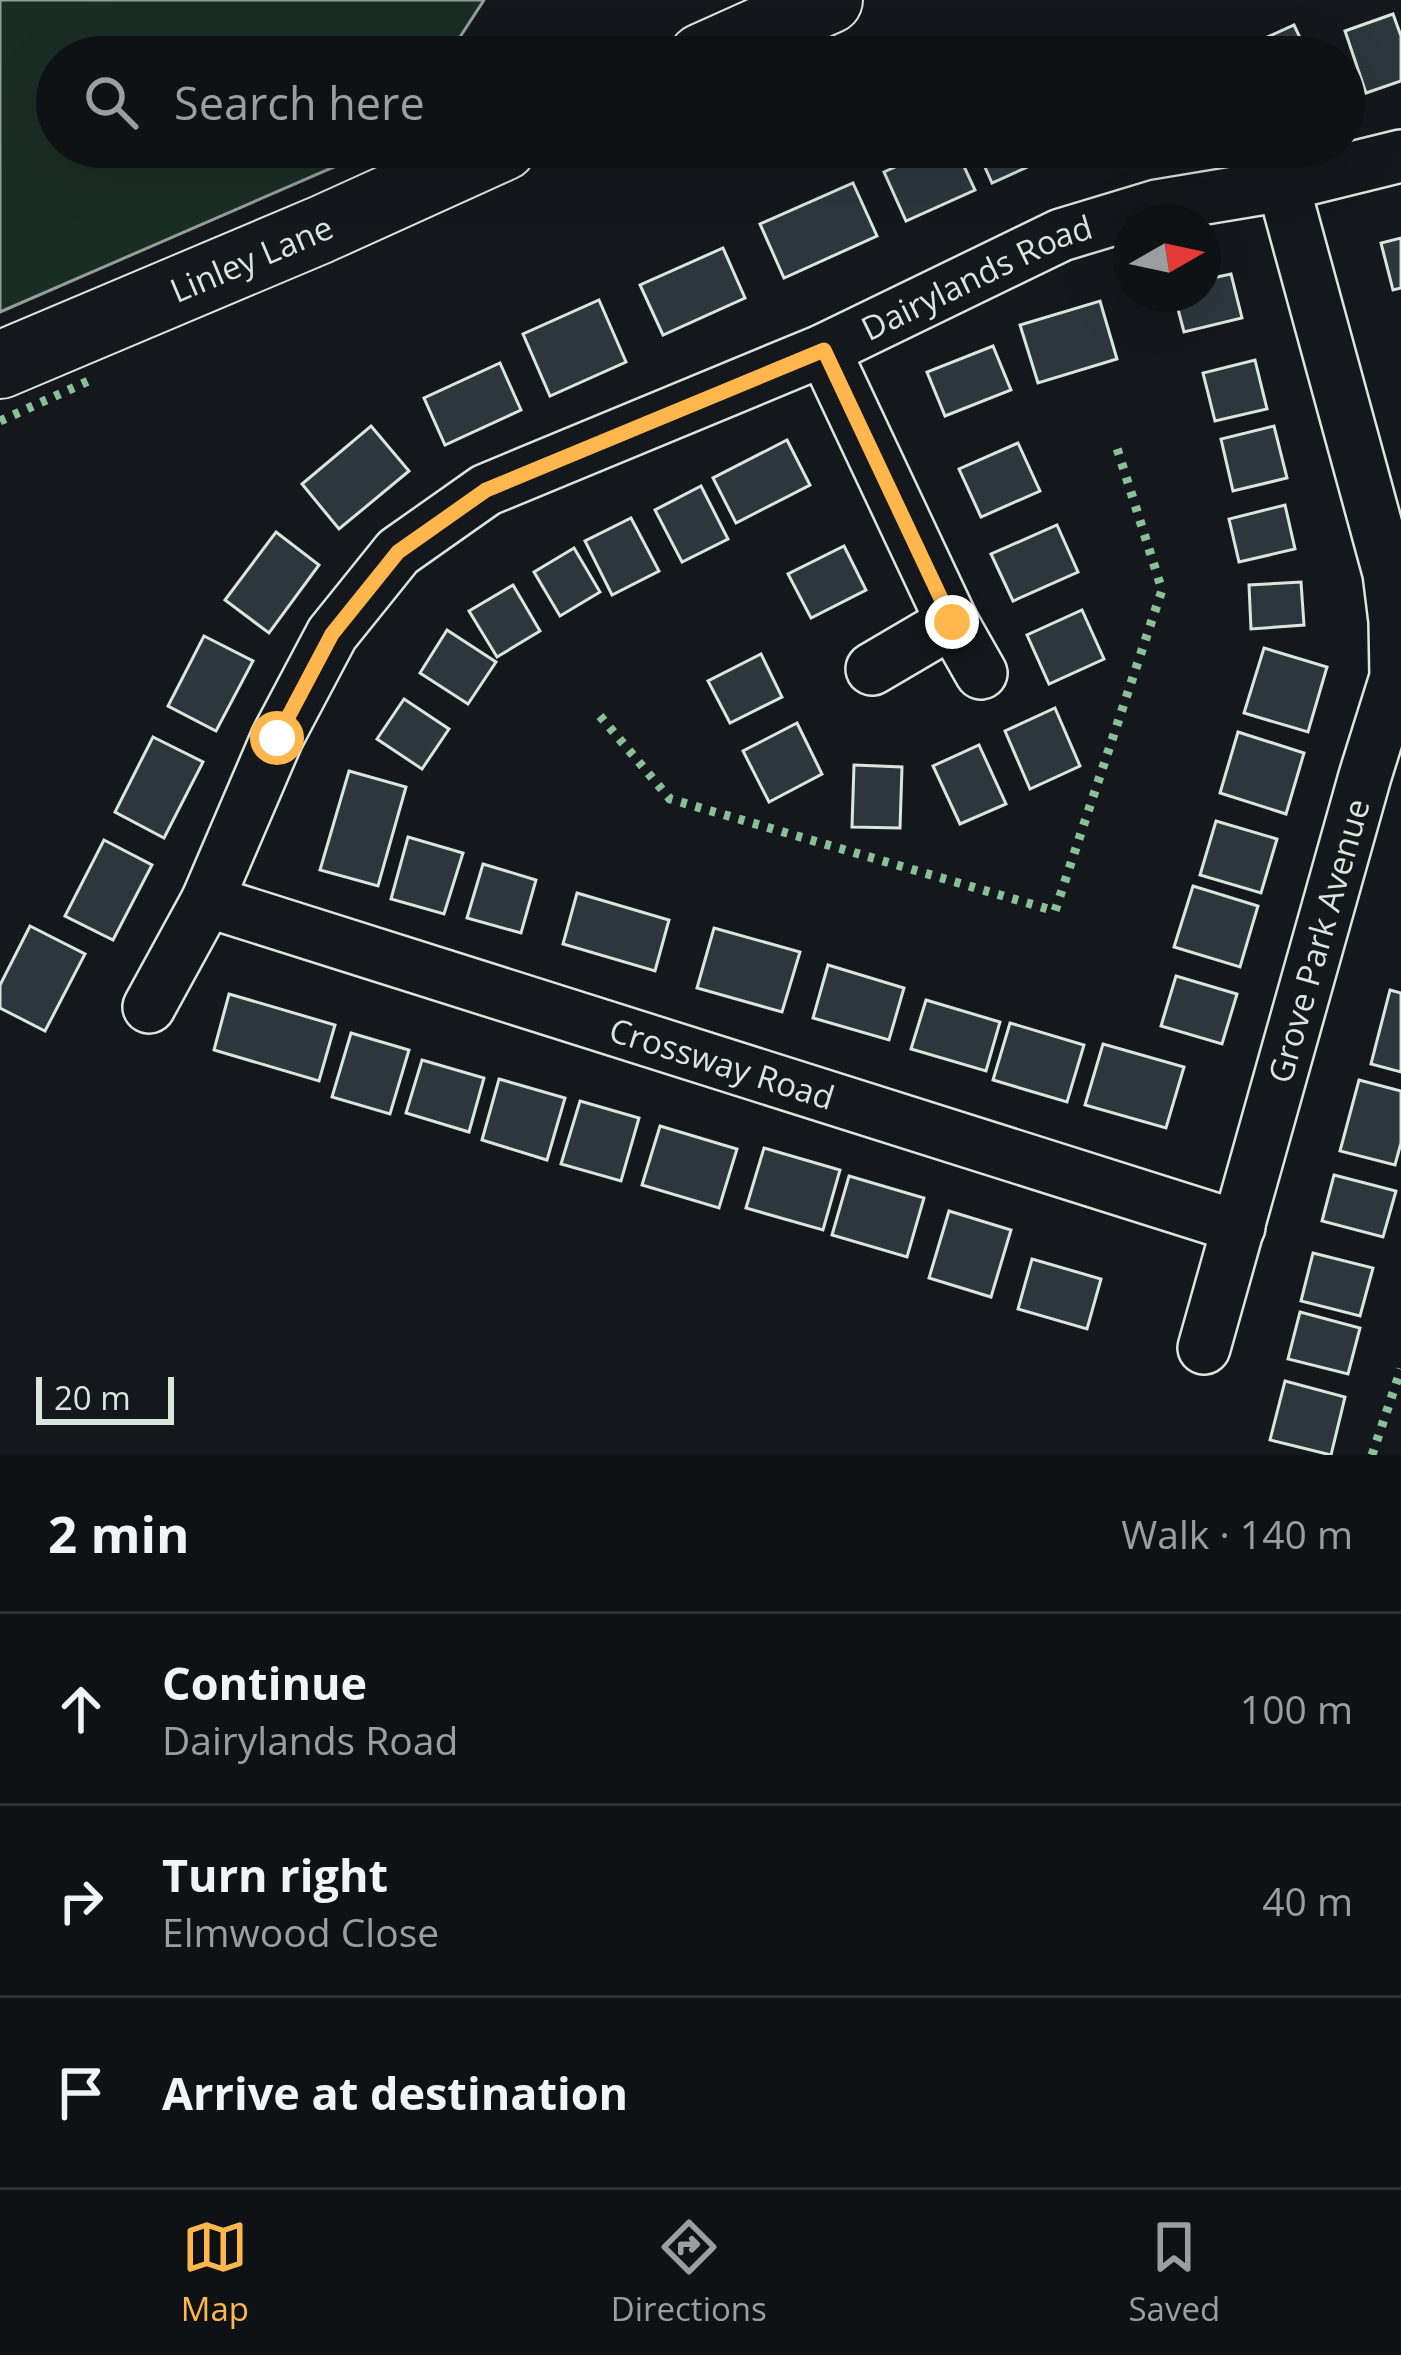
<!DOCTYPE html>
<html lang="en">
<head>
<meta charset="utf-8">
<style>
	:root { --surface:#0f1215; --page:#1d2022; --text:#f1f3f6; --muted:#9b9ea0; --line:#2f3234; --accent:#ffb74d }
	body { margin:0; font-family:"Open Sans",sans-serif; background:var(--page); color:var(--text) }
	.compass { position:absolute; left:1113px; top:204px; width:108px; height:108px; border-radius:50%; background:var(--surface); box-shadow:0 12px 48px #0002; rotate:81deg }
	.scale { position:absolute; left:36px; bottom:30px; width:138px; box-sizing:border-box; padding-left:12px; border:6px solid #d8e6dc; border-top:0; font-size:33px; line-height:42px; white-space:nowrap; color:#d8e6dc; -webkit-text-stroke:9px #14181c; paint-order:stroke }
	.stop { position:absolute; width:36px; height:36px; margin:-27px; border:9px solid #ffb74d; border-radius:50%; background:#fff }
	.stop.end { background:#ffb74d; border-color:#fff; box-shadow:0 3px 12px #0008 }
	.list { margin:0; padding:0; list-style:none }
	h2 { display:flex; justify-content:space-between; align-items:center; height:156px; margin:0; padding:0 48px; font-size:51px }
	h2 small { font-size:39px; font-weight:400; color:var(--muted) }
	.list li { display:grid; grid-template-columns:78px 1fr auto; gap:36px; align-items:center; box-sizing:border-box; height:192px; padding:0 48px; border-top:3px solid var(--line) }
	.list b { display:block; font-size:45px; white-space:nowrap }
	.list p { margin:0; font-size:39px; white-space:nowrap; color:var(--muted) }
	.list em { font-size:39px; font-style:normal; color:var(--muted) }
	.icon { flex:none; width:66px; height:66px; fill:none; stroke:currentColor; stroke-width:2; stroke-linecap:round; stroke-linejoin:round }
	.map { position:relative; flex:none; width:1401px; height:1455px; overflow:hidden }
	.search { position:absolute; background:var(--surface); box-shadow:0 12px 48px #0002; left:36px; right:36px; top:36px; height:132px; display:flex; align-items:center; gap:30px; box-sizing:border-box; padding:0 42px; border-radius:66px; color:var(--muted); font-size:45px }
	.sheet { height:732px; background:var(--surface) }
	nav { display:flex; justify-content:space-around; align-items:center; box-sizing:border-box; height:168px; border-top:3px solid var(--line); background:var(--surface); font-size:33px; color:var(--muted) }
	nav a { display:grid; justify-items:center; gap:6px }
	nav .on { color:var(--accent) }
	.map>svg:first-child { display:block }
</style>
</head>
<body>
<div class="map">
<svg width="1401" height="1455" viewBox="0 0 1401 1455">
	<rect width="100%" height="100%" fill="#14181c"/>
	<path fill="#1a2d24" stroke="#939e99" stroke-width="3" d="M0 0H484L447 57H57V147H380L0 312Z"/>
	<g fill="#2c363c" stroke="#d8e6dc" stroke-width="3">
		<path d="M1393 14 1401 36V81L1366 93 1345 31Z"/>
		<path d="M1294 25 1309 57H1223Z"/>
		<path d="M940 147H955L975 190 906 221 884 172Z"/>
		<path d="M976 147H1048L1052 156 992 183Z"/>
		<path d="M853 183 877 236 784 278 760 224Z"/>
		<path d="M1401 238V288L1393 290 1381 243Z"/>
		<path d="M723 248 745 298 663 335 640 285Z"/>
		<path d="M1231 274 1242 318 1184 332 1174 294H1203V280Z"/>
		<path d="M599 300 626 362 550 396 523 334Z"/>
		<path d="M1100 301 1117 359 1038 383 1020 325Z"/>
		<path d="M993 346 1011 390 945 416 927 372Z"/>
		<path d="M1255 360 1267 409 1215 421 1203 373Z"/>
		<path d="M500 363 521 410 445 445 424 398Z"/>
		<path d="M371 426 409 471 339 529 302 484Z"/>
		<path d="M1274 426 1287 478 1233 491 1221 439Z"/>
		<path d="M787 440 810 485 736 523 713 478Z"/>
		<path d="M1018 443 1040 491 981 517 959 469Z"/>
		<path d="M701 486 728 539 682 562 655 510Z"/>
		<path d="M1285 505 1295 549 1239 562 1229 519Z"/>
		<path d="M631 518 659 571 612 595 585 541Z"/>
		<path d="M1057 525 1078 572 1013 601 991 554Z"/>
		<path d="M276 532 319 565 269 633 225 600Z"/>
		<path d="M844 546 866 590 811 618 788 574Z"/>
		<path d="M574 548 600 592 560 616 534 572Z"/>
		<path d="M1301 582 1304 625 1251 629 1249 585Z"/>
		<path d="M513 585 540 631 497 657 469 611Z"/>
		<path d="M1082 610 1104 659 1049 684 1027 635Z"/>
		<path d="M447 630 496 662 468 704 420 673Z"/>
		<path d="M204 636 253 661 216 731 168 706Z"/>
		<path d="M1264 648 1327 667 1308 732 1244 713Z"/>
		<path d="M761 654 782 697 730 723 708 681Z"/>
		<path d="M404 699 449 729 422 769 377 739Z"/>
		<path d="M1055 708 1080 766 1030 789 1005 731Z"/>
		<path d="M797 723 822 774 769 802 743 751Z"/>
		<path d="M1238 732 1304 753 1286 814 1220 793Z"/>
		<path d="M153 737 203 762 164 838 115 812Z"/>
		<path d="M979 745 1006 804 960 824 933 766Z"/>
		<path d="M854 765 902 767 900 828 852 827Z"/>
		<path d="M349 771 406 787 378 886 320 870Z"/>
		<path d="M1216 821 1277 839 1261 893 1200 875Z"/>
		<path d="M408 837 463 853 444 914 391 899Z"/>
		<path d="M104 840 152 865 113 940 65 916Z"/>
		<path d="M483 864 536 880 521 933 467 918Z"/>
		<path d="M1193 886 1258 906 1240 967 1174 947Z"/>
		<path d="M577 893 669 920 655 971 563 944Z"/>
		<path d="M30 926 85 954 45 1031 0 1008V985Z"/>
		<path d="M714 928 800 952 782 1012 697 988Z"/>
		<path d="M828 965 904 988 889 1040 813 1018Z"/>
		<path d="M1176 976 1237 994 1222 1044 1161 1026Z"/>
		<path d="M1390 990 1401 993V1072L1371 1064Z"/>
		<path d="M229 994 335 1025 319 1081 214 1050Z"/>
		<path d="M926 1000 1000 1022 986 1071 911 1049Z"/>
		<path d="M1010 1023 1084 1045 1067 1102 993 1080Z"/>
		<path d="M351 1033 409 1050 390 1114 332 1097Z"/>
		<path d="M1103 1044 1184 1067 1166 1128 1085 1105Z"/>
		<path d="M422 1060 484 1078 469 1132 406 1113Z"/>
		<path d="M499 1079 565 1098 547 1160 482 1140Z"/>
		<path d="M1359 1080 1401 1091V1143L1395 1165 1340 1151Z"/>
		<path d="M580 1101 639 1118 621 1181 561 1164Z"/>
		<path d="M660 1126 737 1149 719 1208 642 1185Z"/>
		<path d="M764 1148 840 1170 823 1230 746 1208Z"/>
		<path d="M1334 1175 1396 1191 1383 1237 1322 1221Z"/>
		<path d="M849 1176 924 1198 907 1257 832 1235Z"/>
		<path d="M949 1211 1011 1230 991 1297 929 1278Z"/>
		<path d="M1313 1253 1373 1268 1360 1316 1301 1301Z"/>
		<path d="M1032 1259 1101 1279 1087 1329 1018 1309Z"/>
		<path d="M1300 1312 1360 1328 1348 1374 1288 1359Z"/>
		<path d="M1285 1381 1345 1397 1331 1455 1270 1440Z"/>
	</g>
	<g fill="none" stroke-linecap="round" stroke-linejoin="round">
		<g stroke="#d8e6dc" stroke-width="56">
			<g id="minor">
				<path d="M824 350 952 622 981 673"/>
				<path d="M872 669 952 622"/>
				<path id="s1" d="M207 901 1239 1227"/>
				<path id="s2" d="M149 1007 207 901 277 738 332 634 398 552 486 490 824 350 1061 235 1157 206 1283 185 1401 156"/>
				<path id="s3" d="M1204 1348 1365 776 1396 677 1395 621 1389 573 1283 185"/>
			</g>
		</g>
		<g stroke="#d8e6dc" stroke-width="70">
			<g id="major">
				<path d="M702 57 829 0"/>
				<path id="s4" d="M0 365 320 230 503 147"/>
			</g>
		</g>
		<use href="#minor" stroke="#14181c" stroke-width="51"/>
		<use href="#major" stroke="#14181c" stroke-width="66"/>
		<g stroke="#8ac095" stroke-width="9" stroke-dasharray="6 9" stroke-linecap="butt">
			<path d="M0 421 95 378"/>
			<path d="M600 716 670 799 1055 911 1162 590 1116 445"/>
			<path d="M1372 1455 1401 1369"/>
		</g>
	</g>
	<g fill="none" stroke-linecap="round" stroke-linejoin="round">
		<path stroke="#ffb74d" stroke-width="15" d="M277 738 332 634 398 552 486 490 824 350 952 622"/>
	</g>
	<g text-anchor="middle" stroke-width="9" stroke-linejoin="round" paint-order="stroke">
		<g font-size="33" fill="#d8e6dc" stroke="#14181c">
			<text dy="12" stroke="none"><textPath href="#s4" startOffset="273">Linley Lane</textPath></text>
			<text dy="12" stroke="none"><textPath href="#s2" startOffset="1164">Dairylands Road</textPath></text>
			<text dy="12" stroke="none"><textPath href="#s3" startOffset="423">Grove Park Avenue</textPath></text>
			<text dy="12" stroke="none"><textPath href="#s1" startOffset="540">Crossway Road</textPath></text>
		</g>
	</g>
</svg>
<svg class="compass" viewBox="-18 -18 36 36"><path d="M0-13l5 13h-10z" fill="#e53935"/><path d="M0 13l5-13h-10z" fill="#9b9ea0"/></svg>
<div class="scale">20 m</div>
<div class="stop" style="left:277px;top:738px"></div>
<div class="stop end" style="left:952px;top:622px"></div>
<div class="search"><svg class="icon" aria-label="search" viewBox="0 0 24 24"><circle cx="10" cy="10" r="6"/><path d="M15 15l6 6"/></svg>Search here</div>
</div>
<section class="sheet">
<h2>2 min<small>Walk · 140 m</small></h2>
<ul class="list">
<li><svg class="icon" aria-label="ahead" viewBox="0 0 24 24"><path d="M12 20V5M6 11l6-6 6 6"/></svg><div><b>Continue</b><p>Dairylands Road</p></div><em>100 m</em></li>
<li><svg class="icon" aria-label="right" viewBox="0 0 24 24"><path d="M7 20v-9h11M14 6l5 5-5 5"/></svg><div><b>Turn right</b><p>Elmwood Close</p></div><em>40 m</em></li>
<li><svg class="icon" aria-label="arrive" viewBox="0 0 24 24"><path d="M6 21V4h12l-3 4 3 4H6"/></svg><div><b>Arrive at destination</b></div></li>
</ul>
</section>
<nav>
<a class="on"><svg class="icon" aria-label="map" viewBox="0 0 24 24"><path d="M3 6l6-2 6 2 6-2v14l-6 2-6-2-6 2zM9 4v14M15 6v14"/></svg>Map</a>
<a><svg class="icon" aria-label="directions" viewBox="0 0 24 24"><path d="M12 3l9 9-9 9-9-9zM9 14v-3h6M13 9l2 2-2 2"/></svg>Directions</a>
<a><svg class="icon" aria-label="saved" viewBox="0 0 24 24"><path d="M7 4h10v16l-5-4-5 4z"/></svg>Saved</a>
</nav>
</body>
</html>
